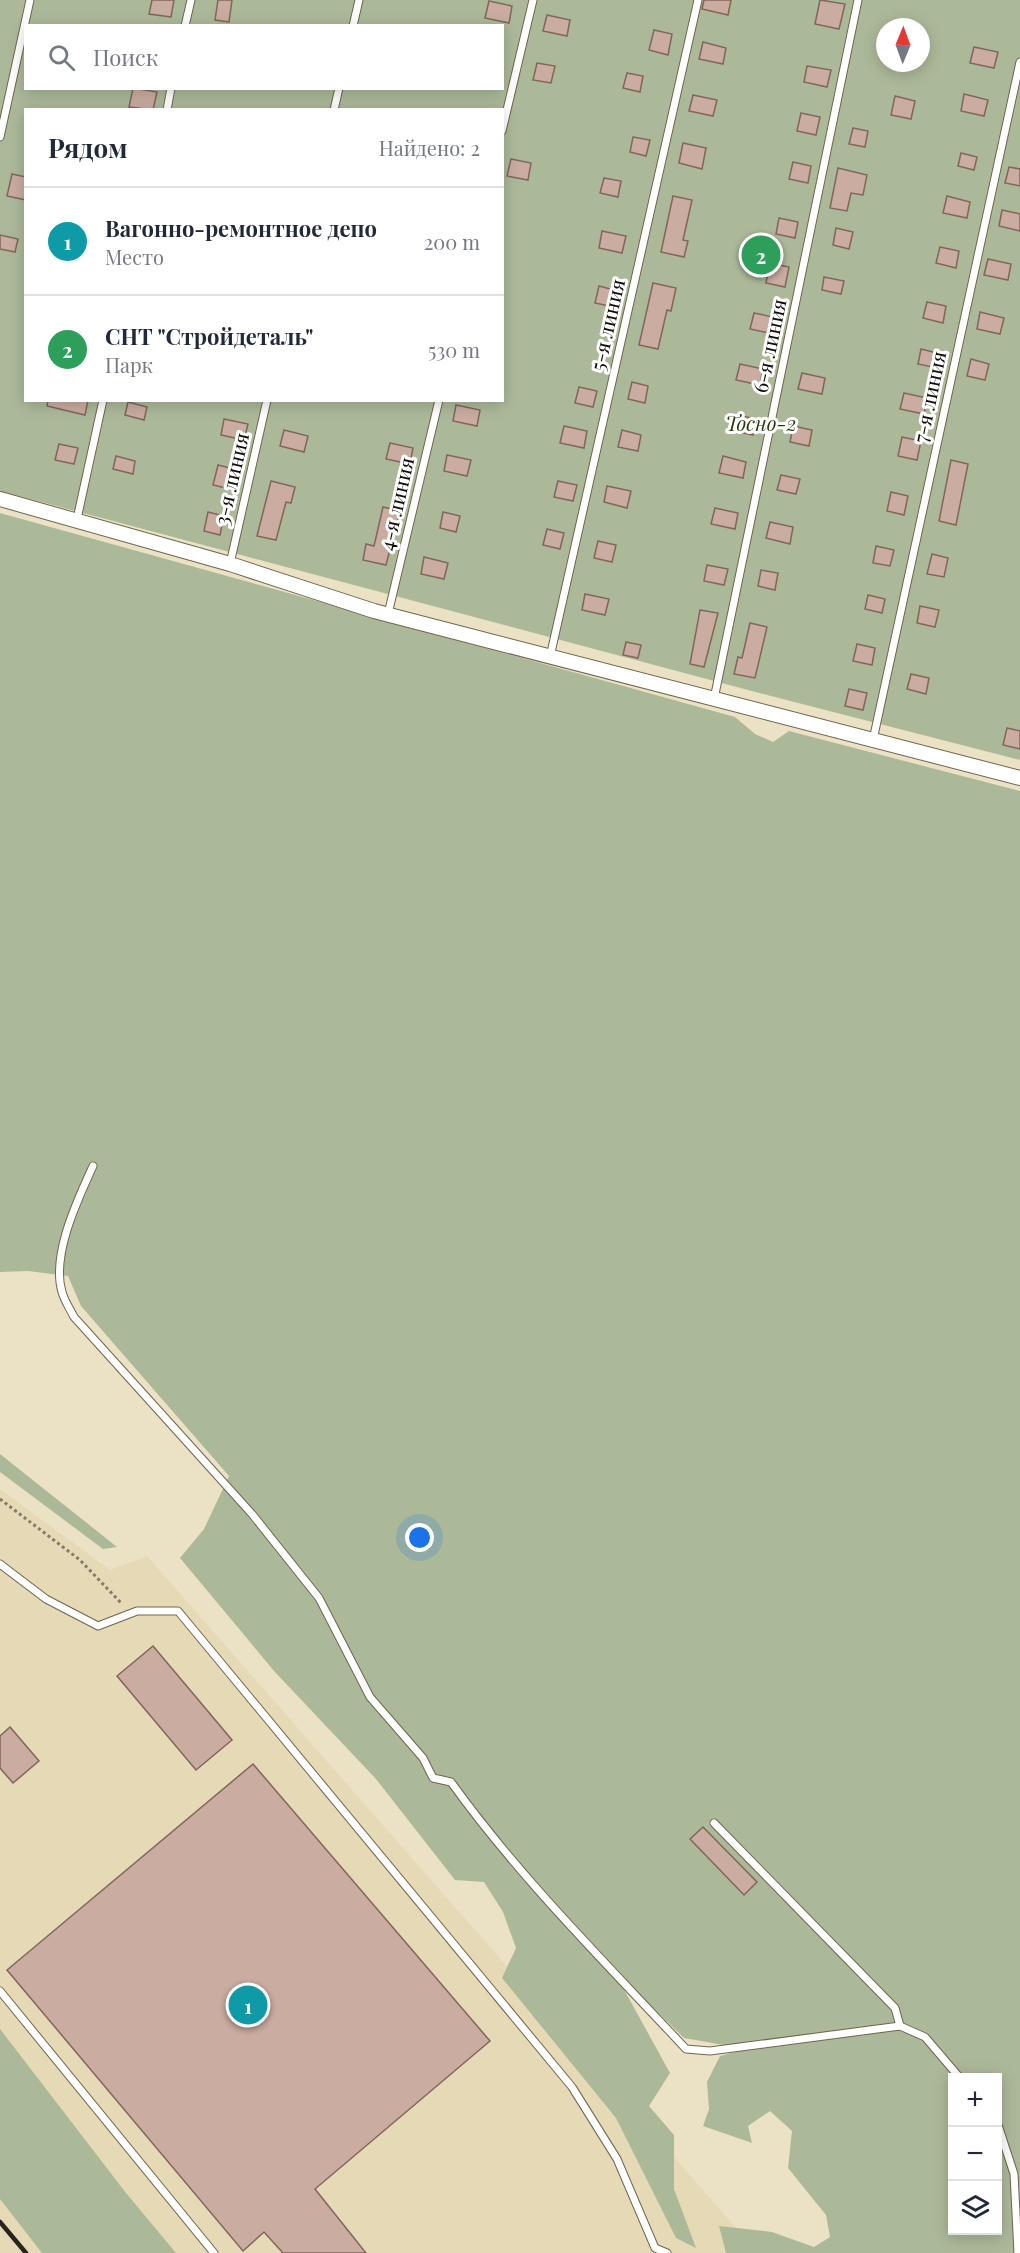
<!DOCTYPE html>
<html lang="ru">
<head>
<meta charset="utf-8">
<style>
	:root { --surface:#fff; --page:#f6f6f7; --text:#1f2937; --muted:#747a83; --line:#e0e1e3; --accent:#3c47bb }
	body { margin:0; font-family:"Playfair Display",serif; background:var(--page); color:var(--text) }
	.controls { position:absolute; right:18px; bottom:18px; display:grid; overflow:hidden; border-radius:0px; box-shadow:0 3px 15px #0003 }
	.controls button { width:54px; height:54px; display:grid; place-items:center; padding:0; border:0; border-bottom:2px solid var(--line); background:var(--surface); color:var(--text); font:30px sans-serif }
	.compass { position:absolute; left:876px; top:18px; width:54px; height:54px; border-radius:50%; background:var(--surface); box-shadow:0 3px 15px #0003; rotate:1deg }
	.you { position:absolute; left:420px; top:1538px; width:21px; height:21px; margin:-15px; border:4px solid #fff; border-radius:50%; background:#1a73e8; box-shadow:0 0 0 9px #1a73e833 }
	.badge { display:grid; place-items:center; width:39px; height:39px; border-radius:50%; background:var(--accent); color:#fff; font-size:20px; font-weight:700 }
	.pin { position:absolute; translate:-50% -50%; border:3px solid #fff; box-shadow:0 2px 6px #0006 }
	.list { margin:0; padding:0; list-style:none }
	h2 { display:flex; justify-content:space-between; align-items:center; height:78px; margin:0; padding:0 24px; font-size:26px }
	h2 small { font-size:20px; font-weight:400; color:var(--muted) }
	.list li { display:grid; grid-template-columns:39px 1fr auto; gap:18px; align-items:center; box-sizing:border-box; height:108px; padding:0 24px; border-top:2px solid var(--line) }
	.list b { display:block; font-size:22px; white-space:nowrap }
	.list p { margin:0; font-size:20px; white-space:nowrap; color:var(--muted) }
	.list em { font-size:20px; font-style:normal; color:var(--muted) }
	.icon { flex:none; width:33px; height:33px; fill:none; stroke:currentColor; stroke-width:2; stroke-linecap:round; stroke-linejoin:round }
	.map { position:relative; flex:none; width:1020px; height:2253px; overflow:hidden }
	.search { position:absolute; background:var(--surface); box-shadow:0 3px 15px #0003; left:24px; top:24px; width:480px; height:66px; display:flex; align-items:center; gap:15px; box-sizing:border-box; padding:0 21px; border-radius:0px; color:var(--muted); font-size:22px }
	.panel { position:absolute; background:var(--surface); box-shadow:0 3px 15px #0003; left:24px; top:108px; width:480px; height:294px; border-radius:0px }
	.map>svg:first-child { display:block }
</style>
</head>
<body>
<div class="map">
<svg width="1020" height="2253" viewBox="0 0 1020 2253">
	<rect width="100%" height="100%" fill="#ebe2c6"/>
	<path fill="#e5d9b6" d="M0 1489 110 1570 147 1556 758 2253H0Z"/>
	<g fill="#acb999" fill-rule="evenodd">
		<path d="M0 0H1020V760L771 696 0 491ZM26 26H502V88H26ZM885 27H921V63H885ZM26 110H502V400H26Z"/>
		<path d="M0 513 735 717 755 734 773 742 789 731 1020 791V2253H726L719 2226 772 2232 814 2247 830 2237 826 2215 788 2168 792 2131 770 2111 748 2126 752 2143 703 2126 709 2109 707 2082 720 2056 746 2049 684 2038 598 1954 621 1984 670 2073 649 2106 674 2135V2189L696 2248 676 2238 616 2118 502 1978 516 1948 503 1912 484 1882 455 1880 376 1779 274 1671 180 1558 204 1529 229 1476 81 1306 68 1276 28 1271 0 1272ZM952 2078H998V2230H952Z"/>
		<path d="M0 1454 117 1547 103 1549 0 1472Z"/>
		<path d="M0 2029 126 2193 176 2253H42L0 2199Z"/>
	</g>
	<g fill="#caaca1" stroke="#81665c" stroke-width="1.5">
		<path d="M152 0H174L171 17 149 14Z"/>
		<path d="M218 0H232L229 22 215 20Z"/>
		<path d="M704 0H731L728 15 702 9Z"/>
		<path d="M820 0 845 4 839 29 815 24Z"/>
		<path d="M489 1 512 6 509 23 485 18Z"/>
		<path d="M547 15 570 20 567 36 543 31Z"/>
		<path d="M654 30 672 34 668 55 649 50Z"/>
		<path d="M703 42 726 48 723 64 699 59Z"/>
		<path d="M974 47 998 52 994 68 970 63Z"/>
		<path d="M537 63 555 66 551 83 533 80Z"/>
		<path d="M807 66 831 70 827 87 804 82Z"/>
		<path d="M627 73 643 76 640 92 623 88Z"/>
		<path d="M133 88 157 92 153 110 129 107Z"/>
		<path d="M964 94 988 100 984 116 961 111Z"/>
		<path d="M693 95 717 100 713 116 689 111Z"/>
		<path d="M895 96 915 101 911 119 891 115Z"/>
		<path d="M801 113 820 117 816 135 797 131Z"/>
		<path d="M853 128 868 131 865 147 849 144Z"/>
		<path d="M633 137 650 140 646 156 630 152Z"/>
		<path d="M683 143 706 148 702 169 679 163Z"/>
		<path d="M961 153 977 157 974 170 958 166Z"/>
		<path d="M511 159 531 163 528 180 507 176Z"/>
		<path d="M793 162 811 166 808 183 789 179Z"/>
		<path d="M1009 167 1020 169V186L1005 183Z"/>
		<path d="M838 168 867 175 863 195 851 193 847 211 830 208Z"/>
		<path d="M12 174 26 177V200L7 196Z"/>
		<path d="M604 178 621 181 618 197 600 193Z"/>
		<path d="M673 196 692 200 683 240 688 241 684 257 661 252Z"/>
		<path d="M947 196 970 202 967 218 943 213Z"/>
		<path d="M1002 210 1020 214V231L999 226Z"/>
		<path d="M779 218 798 222 795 238 776 234Z"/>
		<path d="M836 228 853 232 849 249 833 245Z"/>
		<path d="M602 231 626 236 622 253 599 248Z"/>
		<path d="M0 235 18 239 15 252 0 249Z"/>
		<path d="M940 247 959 251 956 268 936 263Z"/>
		<path d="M988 259 1011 264 1008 280 984 275Z"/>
		<path d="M770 263 789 267 785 287 766 283Z"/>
		<path d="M824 277 844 281 841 294 822 290Z"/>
		<path d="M653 283 676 288 671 311 667 310 658 349 639 345Z"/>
		<path d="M599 286 618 291 614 307 595 303Z"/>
		<path d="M927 302 946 306 943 323 923 318Z"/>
		<path d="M980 312 1004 318 1000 334 977 329Z"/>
		<path d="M754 313 778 318 774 334 750 329Z"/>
		<path d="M921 349 937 353 933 367 918 364Z"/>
		<path d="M971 359 989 364 985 380 967 376Z"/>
		<path d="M740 364 763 369 760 385 736 380Z"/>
		<path d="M802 373 825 378 822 394 798 389Z"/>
		<path d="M632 382 648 386 645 403 628 399Z"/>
		<path d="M579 387 597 391 593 407 575 403Z"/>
		<path d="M904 393 927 398 924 414 900 409Z"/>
		<path d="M48 400H88L85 415 47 406Z"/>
		<path d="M128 402 147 407 144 420 125 415Z"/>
		<path d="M456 405 480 410 477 426 453 421Z"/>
		<path d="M733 414 756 419 753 435 729 430Z"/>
		<path d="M224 419 248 424 244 440 221 435Z"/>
		<path d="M564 426 587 431 584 448 560 443Z"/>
		<path d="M793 426 812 430 809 446 790 442Z"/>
		<path d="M284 430 308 436 304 452 280 446Z"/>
		<path d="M622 430 641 435 638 451 618 447Z"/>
		<path d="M902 437 921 441 917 460 898 456Z"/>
		<path d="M390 443 413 448 410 464 386 459Z"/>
		<path d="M59 444 78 448 74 464 55 460Z"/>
		<path d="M447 455 471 460 467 476 444 471Z"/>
		<path d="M116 456 135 461 133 474 113 469Z"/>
		<path d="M723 456 746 462 743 478 719 473Z"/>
		<path d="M951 460 968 464 956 525 939 521Z"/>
		<path d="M218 465 239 470 234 490 213 485Z"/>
		<path d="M781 475 800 479 796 494 777 490Z"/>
		<path d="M271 481 295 487 291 503 286 502 276 540 257 536Z"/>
		<path d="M558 481 577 485 573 501 554 497Z"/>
		<path d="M607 486 631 491 627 508 604 502Z"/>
		<path d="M891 492 908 496 904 515 887 511Z"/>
		<path d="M383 507 400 511 386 565 363 560 366 544 374 546Z"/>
		<path d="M715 508 738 513 735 529 711 524Z"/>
		<path d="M208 512 224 516 220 535 204 531Z"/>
		<path d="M443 512 460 516 456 532 440 528Z"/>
		<path d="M770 522 793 527 790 544 766 538Z"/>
		<path d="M547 529 564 533 560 549 543 545Z"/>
		<path d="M598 541 616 545 612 562 594 558Z"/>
		<path d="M876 546 894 550 890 566 873 563Z"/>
		<path d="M932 554 948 558 944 577 927 574Z"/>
		<path d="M424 557 448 563 444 579 421 574Z"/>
		<path d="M707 565 728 569 724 585 704 581Z"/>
		<path d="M761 570 778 573 775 590 758 586Z"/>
		<path d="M585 594 609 599 605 615 582 610Z"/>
		<path d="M868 595 885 599 882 613 865 609Z"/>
		<path d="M920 606 939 610 935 627 917 623Z"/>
		<path d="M700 610 718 613 704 667 690 664Z"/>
		<path d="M750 623 767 627 755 678 734 674 738 657 742 658Z"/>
		<path d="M626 642 641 645 638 658 623 655Z"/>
		<path d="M857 644 875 648 872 665 853 661Z"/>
		<path d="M911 674 929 678 926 694 907 689Z"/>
		<path d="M849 689 867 693 863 710 845 706Z"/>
		<path d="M1007 728 1020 731V749L1003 745Z"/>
		<path d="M153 1646 232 1740 196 1770 117 1676Z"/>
		<path d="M10 1727 39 1761 13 1783 0 1768V1736Z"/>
		<path d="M253 1764 490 2041 315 2189 366 2253H283L264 2232 243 2251 7 1970Z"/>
		<path d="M703 1827 757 1882 744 1895 690 1839Z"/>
	</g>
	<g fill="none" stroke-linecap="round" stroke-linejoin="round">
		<g stroke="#6e664d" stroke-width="9">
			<g id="service">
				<path d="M185 26 191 0"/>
				<path d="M353 26 359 0"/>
				<path d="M167 110 171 88"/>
				<path d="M334 110 339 88"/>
				<path d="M502 131 533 0"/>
				<path d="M0 137 30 0"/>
				<path d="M77 519 103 400"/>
				<path d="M230 564 267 400"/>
				<path d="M388 614 439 400"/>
				<path d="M550 657 698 0"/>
				<path d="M714 699 858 0"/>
				<path d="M873 740 1020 62"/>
				<path d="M93 1166C78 1199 51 1255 62 1292 64 1300 70 1309 74 1317L252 1514 319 1598 370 1697 423 1758 433 1778 451 1782C520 1878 605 1962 686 2049L710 2051 900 2026 925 2037 960 2078"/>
				<path d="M0 1564 46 1599 98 1626 137 1611H178L572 2087 617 2159 655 2248 667 2253"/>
				<path d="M714 1823 895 2008 900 2026"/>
				<path d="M0 1991 214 2253"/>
				<path d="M998 2125 1014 2174 1018 2253"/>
			</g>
		</g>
		<g stroke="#6e664d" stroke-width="16">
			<path id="minor" d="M0 499 230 564 374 611 1020 778"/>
		</g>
		<path stroke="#827c6a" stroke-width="3" stroke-dasharray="3 3" stroke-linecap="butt" d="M0 1499 80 1560 122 1604"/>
		<use href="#service" stroke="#fff" stroke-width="7"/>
		<use href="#minor" stroke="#fff" stroke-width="14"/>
		<path stroke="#28241b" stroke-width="4.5" d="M0 2222 26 2253"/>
	</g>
	<g text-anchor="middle" stroke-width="6" stroke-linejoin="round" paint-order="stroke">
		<g font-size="20" fill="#0e0b04" stroke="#fff">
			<text transform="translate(608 325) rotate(-77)" y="7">5-я линия</text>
			<text transform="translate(770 346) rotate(-78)" y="7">6-я линия</text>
			<text transform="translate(930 397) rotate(-78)" y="7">7-я линия</text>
			<text transform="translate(232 479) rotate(-77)" y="7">3-я линия</text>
			<text transform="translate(397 504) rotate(-77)" y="7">4-я линия</text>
		</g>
		<g font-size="20" font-style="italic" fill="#293809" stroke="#fff">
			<text x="761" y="431">Тосно-2</text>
		</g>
	</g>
</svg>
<div class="controls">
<button>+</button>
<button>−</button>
<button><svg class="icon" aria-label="layers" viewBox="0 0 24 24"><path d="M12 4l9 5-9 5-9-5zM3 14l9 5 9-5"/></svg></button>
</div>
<svg class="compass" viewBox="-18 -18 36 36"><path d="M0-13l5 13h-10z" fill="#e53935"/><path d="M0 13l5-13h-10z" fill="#747a83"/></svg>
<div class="you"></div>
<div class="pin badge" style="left:248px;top:2005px;background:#0f9aa8">1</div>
<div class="pin badge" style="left:761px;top:255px;background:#2e9e5b">2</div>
<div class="search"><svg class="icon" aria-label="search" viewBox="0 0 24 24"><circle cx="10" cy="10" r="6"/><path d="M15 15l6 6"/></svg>Поиск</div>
<section class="panel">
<h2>Рядом<small>Найдено: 2</small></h2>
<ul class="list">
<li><span class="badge" style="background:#0f9aa8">1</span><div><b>Вагонно-ремонтное депо</b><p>Место</p></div><em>200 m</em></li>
<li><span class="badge" style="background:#2e9e5b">2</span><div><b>СНТ &quot;Стройдеталь&quot;</b><p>Парк</p></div><em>530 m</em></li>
</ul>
</section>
</div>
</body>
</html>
